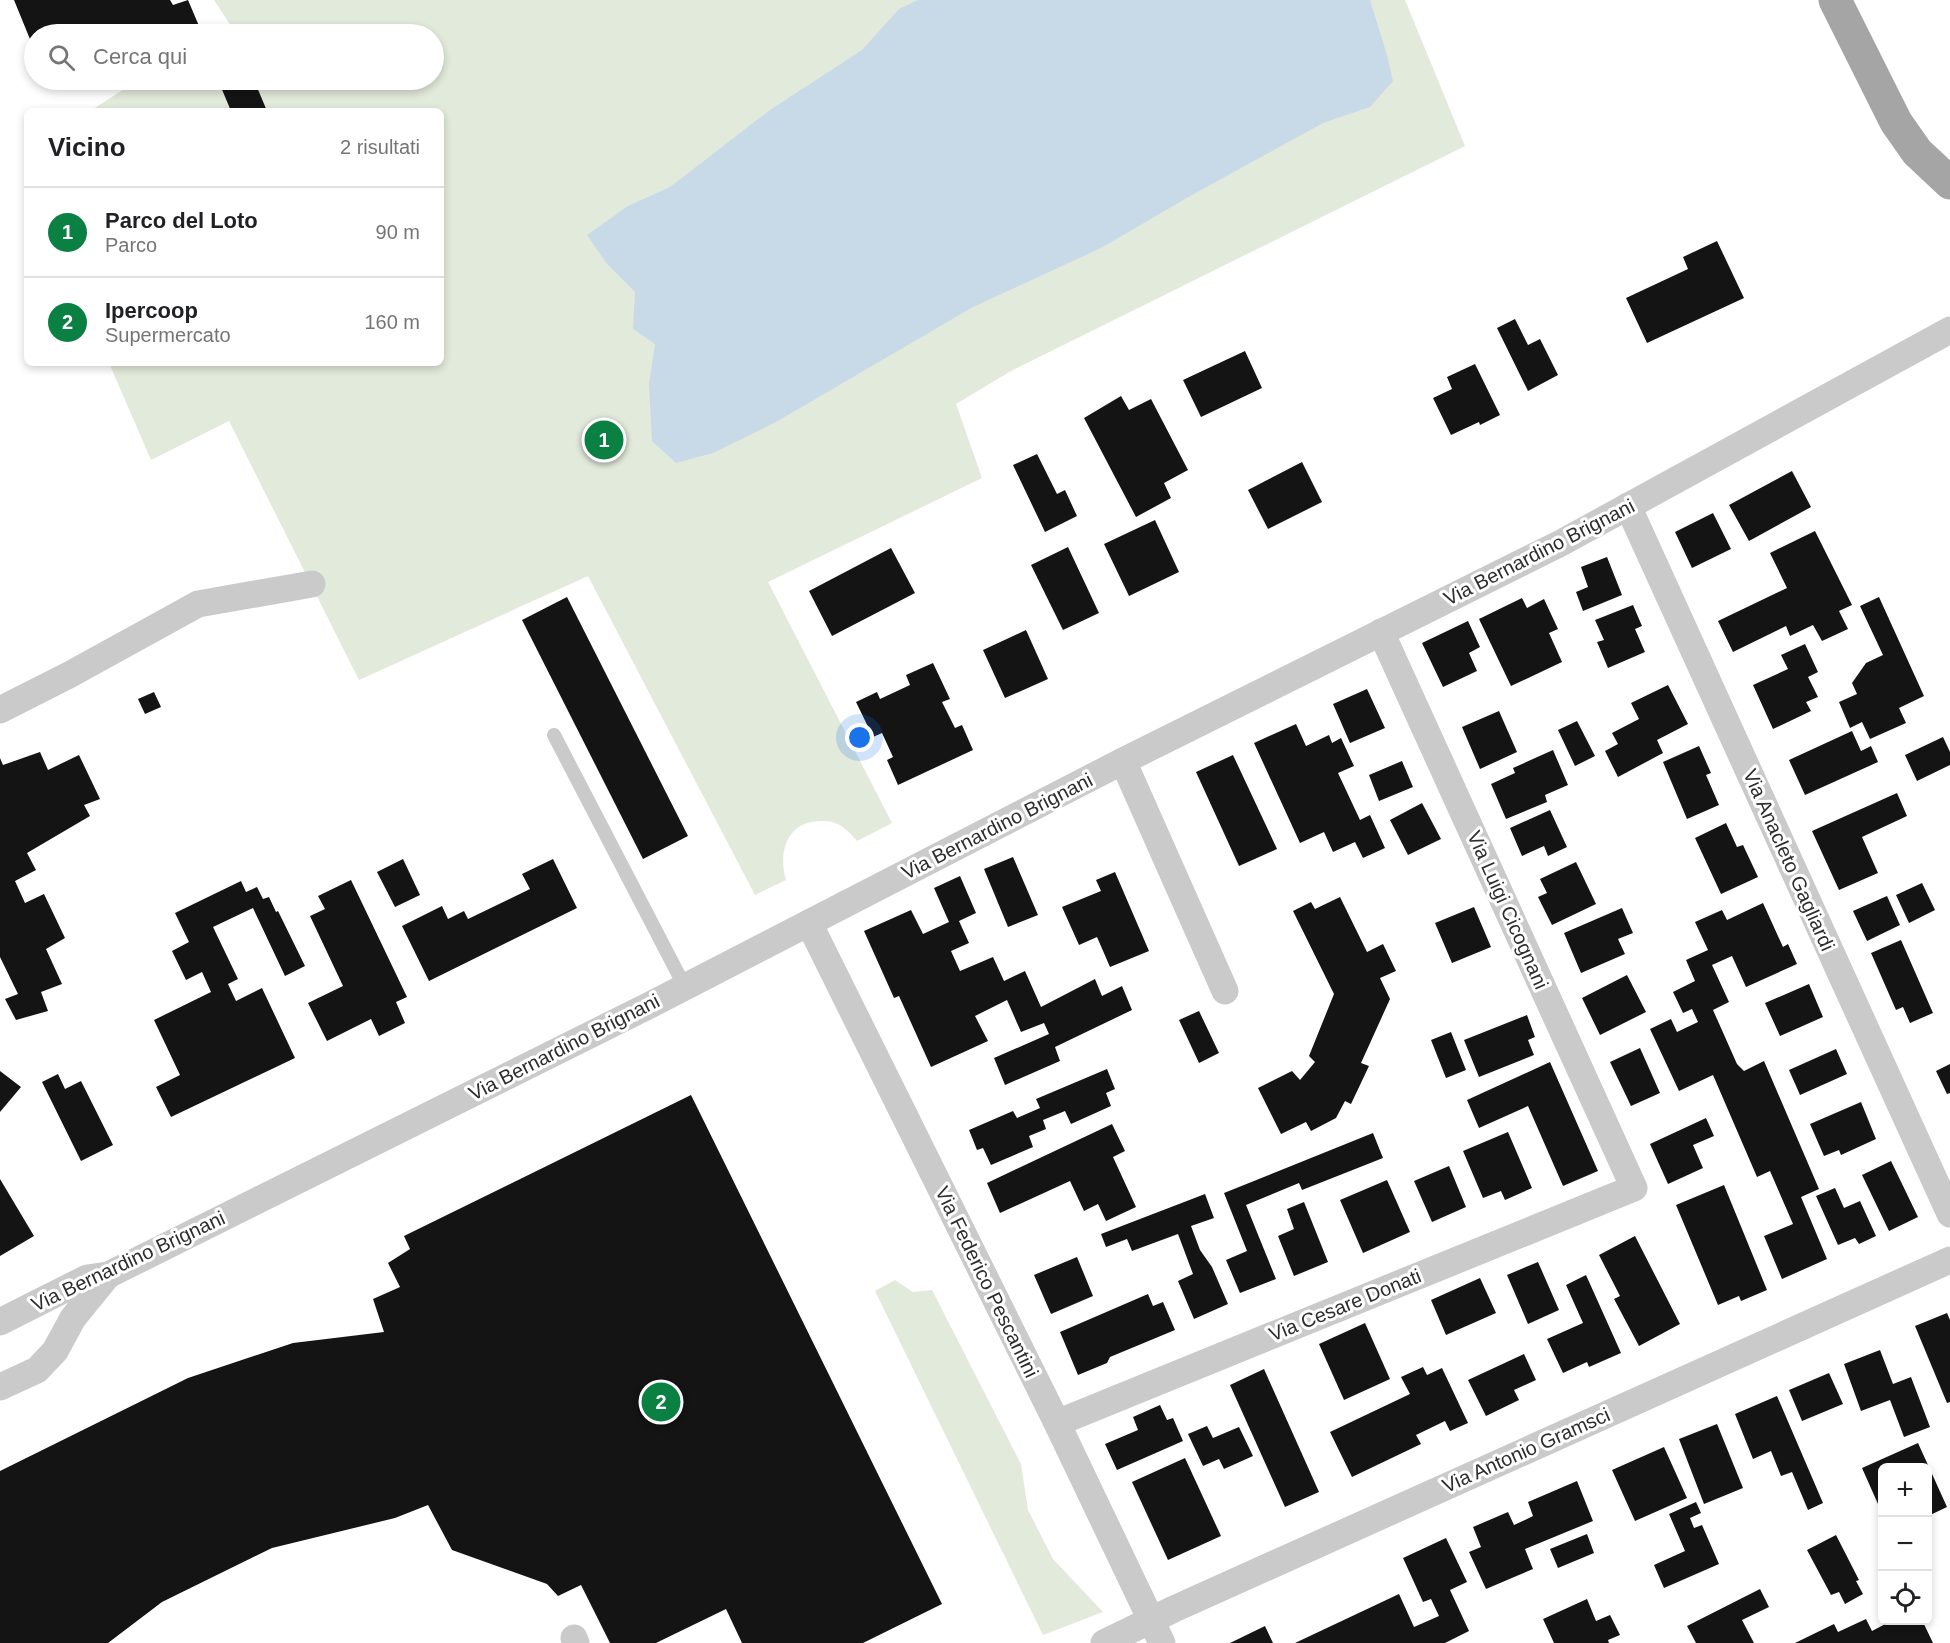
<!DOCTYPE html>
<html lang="it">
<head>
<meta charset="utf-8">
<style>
	:root { --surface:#fff; --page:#f6f6f6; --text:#202124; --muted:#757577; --line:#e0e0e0; --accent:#0b8043 }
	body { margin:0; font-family:Arial,sans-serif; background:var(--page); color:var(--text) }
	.controls { position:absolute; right:18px; bottom:18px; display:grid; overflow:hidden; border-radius:9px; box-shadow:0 3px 9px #0003 }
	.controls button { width:54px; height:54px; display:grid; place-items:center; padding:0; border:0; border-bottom:2px solid var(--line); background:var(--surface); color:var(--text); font:30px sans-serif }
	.you { position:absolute; left:860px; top:738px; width:21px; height:21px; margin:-15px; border:4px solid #fff; border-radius:50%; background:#1a73e8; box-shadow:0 0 0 9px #1a73e833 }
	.badge { display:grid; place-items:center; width:39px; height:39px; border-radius:50%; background:var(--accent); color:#fff; font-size:20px; font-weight:700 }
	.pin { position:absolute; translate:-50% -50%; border:3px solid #fff; box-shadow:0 2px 6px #0006 }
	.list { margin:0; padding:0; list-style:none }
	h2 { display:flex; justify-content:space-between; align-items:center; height:78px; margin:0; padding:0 24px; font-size:26px }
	h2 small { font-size:20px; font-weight:400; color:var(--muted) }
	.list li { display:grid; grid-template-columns:39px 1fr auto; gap:18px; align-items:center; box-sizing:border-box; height:90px; padding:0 24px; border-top:2px solid var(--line) }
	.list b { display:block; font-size:22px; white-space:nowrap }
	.list p { margin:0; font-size:20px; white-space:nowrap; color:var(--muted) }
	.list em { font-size:20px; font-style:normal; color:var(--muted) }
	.icon { flex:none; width:33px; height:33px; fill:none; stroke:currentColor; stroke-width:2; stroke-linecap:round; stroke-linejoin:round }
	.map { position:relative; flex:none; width:1950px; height:1643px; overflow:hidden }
	.search { position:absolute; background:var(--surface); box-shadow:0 3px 9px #0003; left:24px; top:24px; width:420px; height:66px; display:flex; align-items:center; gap:15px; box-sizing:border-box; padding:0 21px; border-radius:33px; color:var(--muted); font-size:22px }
	.panel { position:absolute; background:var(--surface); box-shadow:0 3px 9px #0003; left:24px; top:108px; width:420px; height:258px; border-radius:9px }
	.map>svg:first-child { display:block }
</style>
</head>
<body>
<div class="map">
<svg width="1950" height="1643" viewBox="0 0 1950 1643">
	<rect width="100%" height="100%" fill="#fff"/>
	<g fill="#e2eadb">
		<path d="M214 0H1405L1465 146 1011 371 956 404 982 478 768 582 892 823 857 841C851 834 844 826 835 823 828 820 819 821 811 822 784 828 779 857 786 880L755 895 588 576 359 680 229 421 151 460 109 363H441V111H90L138 80H434V34H229L235 32Z"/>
		<path d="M895 1280 913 1292 932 1290 1021 1464 1028 1510 1053 1559 1103 1612 1043 1635 875 1291Z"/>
	</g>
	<path fill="#c8dae8" d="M918 0H1370L1387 55 1393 81 1370 107 1323 123 1192 195 1101 248 973 307 776 422 713 453 676 463 652 441 649 384 655 344 633 329 635 292 607 264 587 235 628 206 670 187 770 110 862 50 899 9Z"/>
	<g fill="#141414">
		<path d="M14 0H170L173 5 188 0 202 33 34 34V49Z"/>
		<path d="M68 80H93L72 89Z"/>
		<path d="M218 80H254L267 111H231Z"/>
		<path d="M1717 241 1744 298 1647 343 1626 298 1688 269 1683 257Z"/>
		<path d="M1515 319 1528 345 1540 339 1558 375 1528 391 1497 328Z"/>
		<path d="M1245 351 1262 388 1201 417 1183 380Z"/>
		<path d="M1475 364 1500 415 1480 425 1479 422 1451 435 1433 398 1452 389 1447 377Z"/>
		<path d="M1121 396 1129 410 1151 399 1188 470 1164 483 1171 498 1136 517 1084 418Z"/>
		<path d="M1037 454 1057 494 1065 490 1077 516 1045 532 1013 465Z"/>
		<path d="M1302 462 1322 502 1268 529 1248 490Z"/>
		<path d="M1792 471 1811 507 1749 541 1729 505Z"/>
		<path d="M1713 513 1731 549 1692 568 1675 532Z"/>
		<path d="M1155 520 1179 572 1129 596 1104 544Z"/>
		<path d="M1815 531 1852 605 1839 611 1848 629 1822 641 1813 625 1790 636 1786 626 1733 652 1718 621 1787 588 1770 553Z"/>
		<path d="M1068 547 1099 613 1063 630 1031 565Z"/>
		<path d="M891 548 915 593 832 636 809 591Z"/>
		<path d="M1607 557 1622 595 1583 611 1576 592 1588 587 1581 567Z"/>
		<path d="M567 597 688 836 643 859 522 620Z"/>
		<path d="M1879 597 1924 696 1899 708 1906 723 1870 739 1862 722 1850 728 1839 702 1857 694 1852 683 1866 663 1883 655 1860 606Z"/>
		<path d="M1522 598 1527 608 1544 599 1558 629 1549 633 1562 662 1511 686 1479 619Z"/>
		<path d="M1633 605 1642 626 1635 629 1645 652 1608 668 1597 642 1604 640 1595 620Z"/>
		<path d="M1468 621 1480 647 1469 653 1477 671 1443 687 1422 643Z"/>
		<path d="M1026 630 1048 679 1005 698 983 650Z"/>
		<path d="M1805 644 1818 672 1808 677 1818 697 1806 702 1811 711 1773 729 1753 685 1788 669 1781 655Z"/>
		<path d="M933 663 950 699 942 702 955 728 962 725 973 750 898 785 887 760 893 757 882 733 873 737 856 702 877 692 880 699 910 685 906 675Z"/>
		<path d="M1668 685 1688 724 1657 740 1663 753 1618 777 1605 751 1618 744 1612 733 1639 719 1631 703Z"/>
		<path d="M1367 689 1385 728 1350 743 1333 704Z"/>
		<path d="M154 692 161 707 145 714 138 699Z"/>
		<path d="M1499 711 1517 752 1480 769 1462 727Z"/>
		<path d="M1577 721 1595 756 1575 766 1558 730Z"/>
		<path d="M1296 724 1306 746 1329 735 1332 743 1341 738 1354 766 1338 773 1360 820 1370 815 1385 848 1363 858 1355 842 1333 852 1324 832 1300 843 1254 743Z"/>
		<path d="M1852 731 1861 751 1871 746 1878 762 1805 795 1789 760Z"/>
		<path d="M1943 737 1950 752V765L1917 781 1905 755Z"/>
		<path d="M1699 746 1711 773 1706 775 1719 805 1687 819 1663 762Z"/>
		<path d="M1553 750 1568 785 1545 795 1547 802 1506 819 1491 784 1515 773 1513 768Z"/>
		<path d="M40 752 48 770 79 755 100 799 84 805 90 816 27 853 36 870 15 881 25 903 44 894 65 938 46 949 62 984 41 992 48 1011 16 1020 5 999 18 994 0 957V758L3 765Z"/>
		<path d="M1233 755 1277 849 1239 866 1196 772Z"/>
		<path d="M1402 761 1413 787 1379 801 1369 775Z"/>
		<path d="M1897 793 1907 816 1862 837 1878 873 1839 890 1812 831Z"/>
		<path d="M1422 803 1441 839 1408 855 1390 820Z"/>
		<path d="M1550 810 1567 847 1548 856 1544 846 1522 856 1510 828Z"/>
		<path d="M1726 823 1737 847 1743 845 1758 877 1721 894 1695 838Z"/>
		<path d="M1013 857 1038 915 1008 927 984 869Z"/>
		<path d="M403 859 420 895 395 907 377 872Z"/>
		<path d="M553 859 577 908 429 981 402 926 442 906 448 919 464 911 468 919 530 889 522 874Z"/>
		<path d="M1576 862 1596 904 1552 925 1538 897 1547 893 1540 879Z"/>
		<path d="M1115 872 1149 951 1110 967 1097 937 1079 945 1062 907 1101 891 1096 880Z"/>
		<path d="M960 876 976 913 959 921 969 943 951 951 960 971 993 957 1004 981 1025 971 1041 1007 1095 979 1102 996 1122 986 1132 1010 1055 1047 1060 1061 1005 1085 994 1058 1049 1034 1044 1023 1021 1032 1007 1000 975 1016 988 1041 931 1067 899 996 894 998 864 931 911 910 923 934 949 922 934 888Z"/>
		<path d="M351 880 407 997 396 1002 405 1023 379 1036 371 1019 327 1041 308 1003 343 986 310 916 325 909 318 896Z"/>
		<path d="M241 881 246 892 257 887 263 899 269 897 276 912 278 911 305 966 285 976 253 908 213 927 238 979 228 984 236 1001 262 988 295 1058 171 1117 156 1087 180 1075 154 1020 211 992 202 972 186 980 172 951 189 942 175 913Z"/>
		<path d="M1922 883 1935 910 1909 923 1896 895Z"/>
		<path d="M1887 896 1900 925 1867 941 1853 911Z"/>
		<path d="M1340 897 1367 952 1383 944 1396 971 1380 978 1390 999 1361 1063 1369 1066 1351 1104 1345 1101 1336 1118 1311 1131 1306 1122 1281 1134 1258 1088 1292 1071 1300 1080 1315 1062 1309 1056 1334 994 1293 911 1311 902 1315 909Z"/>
		<path d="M1763 903 1783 947 1788 944 1797 964 1746 987 1732 956 1712 965 1729 1002 1713 1010 1737 1064 1744 1071 1764 1061 1819 1189 1801 1197 1827 1259 1782 1279 1764 1236 1793 1224 1770 1171 1757 1177 1713 1075 1679 1091 1650 1029 1671 1019 1677 1032 1698 1022 1692 1009 1683 1013 1673 992 1695 981 1686 960 1708 950 1695 922 1722 910 1727 920Z"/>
		<path d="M1474 907 1491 947 1452 963 1435 923Z"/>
		<path d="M1622 908 1633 933 1618 939 1625 954 1581 973 1564 933Z"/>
		<path d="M1901 940 1933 1013 1910 1023 1903 1007 1896 1010 1871 953Z"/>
		<path d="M1627 975 1646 1012 1600 1035 1582 998Z"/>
		<path d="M1809 984 1823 1017 1780 1036 1765 1003Z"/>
		<path d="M1199 1011 1219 1053 1199 1063 1179 1020Z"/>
		<path d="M1527 1015 1535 1037 1528 1040 1534 1055 1479 1077 1464 1040Z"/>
		<path d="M1451 1032 1466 1070 1446 1078 1431 1040Z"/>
		<path d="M1640 1048 1660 1093 1631 1106 1610 1062Z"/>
		<path d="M1836 1049 1847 1074 1800 1095 1789 1070Z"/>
		<path d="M1550 1062 1598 1171 1563 1186 1528 1106 1479 1128 1467 1100Z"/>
		<path d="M1950 1064V1093L1947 1094 1936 1071Z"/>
		<path d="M1107 1069 1115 1089 1106 1093 1111 1106 1071 1124 1065 1111 1043 1120 1046 1129 1029 1136 1033 1147 991 1165 983 1148 977 1150 969 1130 1013 1111 1017 1118 1040 1108 1036 1099Z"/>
		<path d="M0 1071 21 1087 0 1112Z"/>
		<path d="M58 1074 65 1089 81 1081 113 1145 81 1161 42 1082Z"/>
		<path d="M691 1095 942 1604 863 1643H742L726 1609 656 1643H610L581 1585 558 1596 547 1584 452 1550 428 1505 395 1518 272 1548 162 1602 108 1643H0V1471L188 1378 293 1343 384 1332 373 1299 400 1287 388 1263 410 1249 404 1236Z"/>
		<path d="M1861 1102 1876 1139 1841 1155 1839 1150 1824 1156 1810 1124Z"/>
		<path d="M1706 1118 1714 1136 1693 1145 1703 1168 1668 1184 1650 1144Z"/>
		<path d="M1112 1124 1125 1151 1113 1157 1136 1207 1106 1221 1098 1204 1084 1211 1070 1181 1000 1213 987 1183Z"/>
		<path d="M1508 1132 1532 1188 1505 1200 1501 1191 1483 1198 1463 1151Z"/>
		<path d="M1373 1133 1383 1158 1302 1190 1299 1183 1246 1205 1276 1279 1240 1293 1226 1260 1247 1251 1224 1193Z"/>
		<path d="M1891 1161 1918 1217 1889 1231 1862 1175Z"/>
		<path d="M1449 1166 1466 1207 1432 1222 1414 1181Z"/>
		<path d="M0 1179 34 1236 0 1256Z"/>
		<path d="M1387 1180 1410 1232 1363 1253 1340 1200Z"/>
		<path d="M1724 1185 1767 1290 1741 1301 1739 1296 1718 1305 1676 1205Z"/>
		<path d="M1835 1188 1844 1208 1860 1201 1876 1236 1859 1244 1855 1238 1838 1245 1816 1196Z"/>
		<path d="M1205 1194 1214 1218 1191 1226 1200 1250 1212 1267 1228 1304 1194 1319 1178 1281 1193 1274 1178 1234 1132 1251 1127 1239 1106 1247 1101 1234Z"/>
		<path d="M1304 1202 1328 1262 1294 1276 1278 1236 1294 1229 1287 1209Z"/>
		<path d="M1635 1236 1680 1324 1639 1346 1614 1299 1620 1296 1599 1255Z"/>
		<path d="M1077 1257 1093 1296 1051 1314 1034 1275Z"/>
		<path d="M1538 1262 1559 1310 1528 1324 1507 1275Z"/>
		<path d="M1586 1275 1621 1353 1589 1367 1587 1362 1563 1373 1547 1339 1583 1323 1566 1285Z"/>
		<path d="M1480 1278 1496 1313 1446 1335 1431 1300Z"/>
		<path d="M1148 1294 1153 1306 1163 1302 1175 1330 1110 1357 1107 1363 1078 1375 1060 1332Z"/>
		<path d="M1947 1313 1950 1320V1402L1947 1403 1915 1326Z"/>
		<path d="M1365 1323 1390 1379 1344 1400 1319 1344Z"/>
		<path d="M1880 1350 1893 1384 1911 1377 1930 1427 1904 1437 1890 1400 1861 1411 1844 1364Z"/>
		<path d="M1524 1354 1536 1380 1514 1390 1519 1400 1486 1416 1468 1380Z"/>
		<path d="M1423 1367 1427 1375 1442 1368 1468 1423 1450 1431 1445 1421 1416 1435 1421 1444 1352 1477 1330 1432 1410 1394 1401 1377Z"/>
		<path d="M1264 1369 1319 1492 1285 1507 1230 1385Z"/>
		<path d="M1829 1373 1843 1404 1802 1421 1789 1390Z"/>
		<path d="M1777 1396 1823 1503 1808 1510 1792 1472 1781 1476 1771 1451 1753 1459 1735 1414Z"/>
		<path d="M1160 1405 1167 1420 1173 1418 1183 1441 1117 1470 1105 1444 1138 1430 1133 1417Z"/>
		<path d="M1717 1424 1743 1488 1704 1504 1679 1439Z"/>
		<path d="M1207 1426 1213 1438 1239 1427 1253 1456 1224 1469 1219 1459 1203 1466 1188 1434Z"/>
		<path d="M1918 1443 1947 1507 1928 1516V1467H1882V1513L1862 1468Z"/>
		<path d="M1664 1447 1687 1498 1635 1521 1612 1470Z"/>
		<path d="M1185 1458 1221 1536 1168 1560 1132 1482Z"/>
		<path d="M1577 1481 1593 1521 1525 1549 1533 1569 1486 1589 1469 1552 1481 1547 1473 1527 1508 1512 1514 1525 1527 1519 1533 1516 1528 1502Z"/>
		<path d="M1696 1502 1701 1513 1690 1518 1694 1528 1702 1525 1719 1564 1664 1588 1654 1565 1685 1551 1669 1514Z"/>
		<path d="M1587 1534 1594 1553 1558 1568 1550 1549Z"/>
		<path d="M1836 1535 1859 1580 1856 1581 1863 1594 1845 1604 1839 1592 1831 1595 1807 1550Z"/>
		<path d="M1446 1538 1467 1582 1450 1590 1469 1631 1445 1643H1295L1399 1594 1414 1627 1439 1616 1431 1599 1423 1602 1403 1558Z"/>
		<path d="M1760 1589 1769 1607 1742 1620 1754 1643H1696L1687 1626Z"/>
		<path d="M1587 1599 1596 1621 1610 1615 1620 1635 1608 1640 1609 1643H1554L1543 1619Z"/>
		<path d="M1866 1619 1872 1631 1893 1620H1922L1933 1643H1795L1834 1624 1838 1632Z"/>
		<path d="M1265 1626 1273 1643H1230Z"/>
	</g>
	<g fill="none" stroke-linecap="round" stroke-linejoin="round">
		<path stroke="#cacaca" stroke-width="14" d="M554 735 685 987"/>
		<g stroke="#cacaca" stroke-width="27">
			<path d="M1628 506 1950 1214"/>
			<path d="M0 710 69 675 198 604 312 584"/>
			<path d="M1123 761 1225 991"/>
			<path d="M809 923 1057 1423 1162 1643"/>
			<path d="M0 1322 87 1278 108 1275 646 1007 1123 761 1561 543 1950 330"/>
			<path d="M0 1387 37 1370 55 1351 73 1318 108 1275"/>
			<path d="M1057 1423 1634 1188 1381 632"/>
			<path d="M574 1638 576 1643"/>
			<path d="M1104 1643 1174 1609 1950 1260"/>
		</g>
		<path stroke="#a5a5a5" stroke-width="33" d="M1835 0 1896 122 1917 152 1950 183"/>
	</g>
	<g text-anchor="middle" stroke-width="6" stroke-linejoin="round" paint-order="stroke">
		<g font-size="20" fill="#2d2d2d" stroke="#fff">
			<text transform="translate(1539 552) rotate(-27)" y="7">Via Bernardino Brignani</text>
			<text transform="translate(997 826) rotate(-27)" y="7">Via Bernardino Brignani</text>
			<text transform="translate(1789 860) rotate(66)" y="7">Via Anacleto Gagliardi</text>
			<text transform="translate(1508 910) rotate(66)" y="7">Via Luigi Cicognani</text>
			<text transform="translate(564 1047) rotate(-27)" y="7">Via Bernardino Brignani</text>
			<text transform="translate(128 1261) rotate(-25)" y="7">Via Bernardino Brignani</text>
			<text transform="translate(987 1282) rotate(64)" y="7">Via Federico Pescantini</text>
			<text transform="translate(1345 1305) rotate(-22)" y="7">Via Cesare Donati</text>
			<text transform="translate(1526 1450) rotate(-24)" y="7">Via Antonio Gramsci</text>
		</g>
	</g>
</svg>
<div class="controls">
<button>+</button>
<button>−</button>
<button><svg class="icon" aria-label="locate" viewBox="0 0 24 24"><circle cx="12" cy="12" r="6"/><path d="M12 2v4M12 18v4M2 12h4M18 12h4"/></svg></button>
</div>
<div class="you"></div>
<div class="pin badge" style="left:604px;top:440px">1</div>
<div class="pin badge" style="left:661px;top:1402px">2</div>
<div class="search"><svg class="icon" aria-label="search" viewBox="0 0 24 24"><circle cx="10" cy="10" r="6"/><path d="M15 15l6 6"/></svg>Cerca qui</div>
<section class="panel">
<h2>Vicino<small>2 risultati</small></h2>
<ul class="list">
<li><span class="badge">1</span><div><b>Parco del Loto</b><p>Parco</p></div><em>90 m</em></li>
<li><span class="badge">2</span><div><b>Ipercoop</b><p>Supermercato</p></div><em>160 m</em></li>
</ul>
</section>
</div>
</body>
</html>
